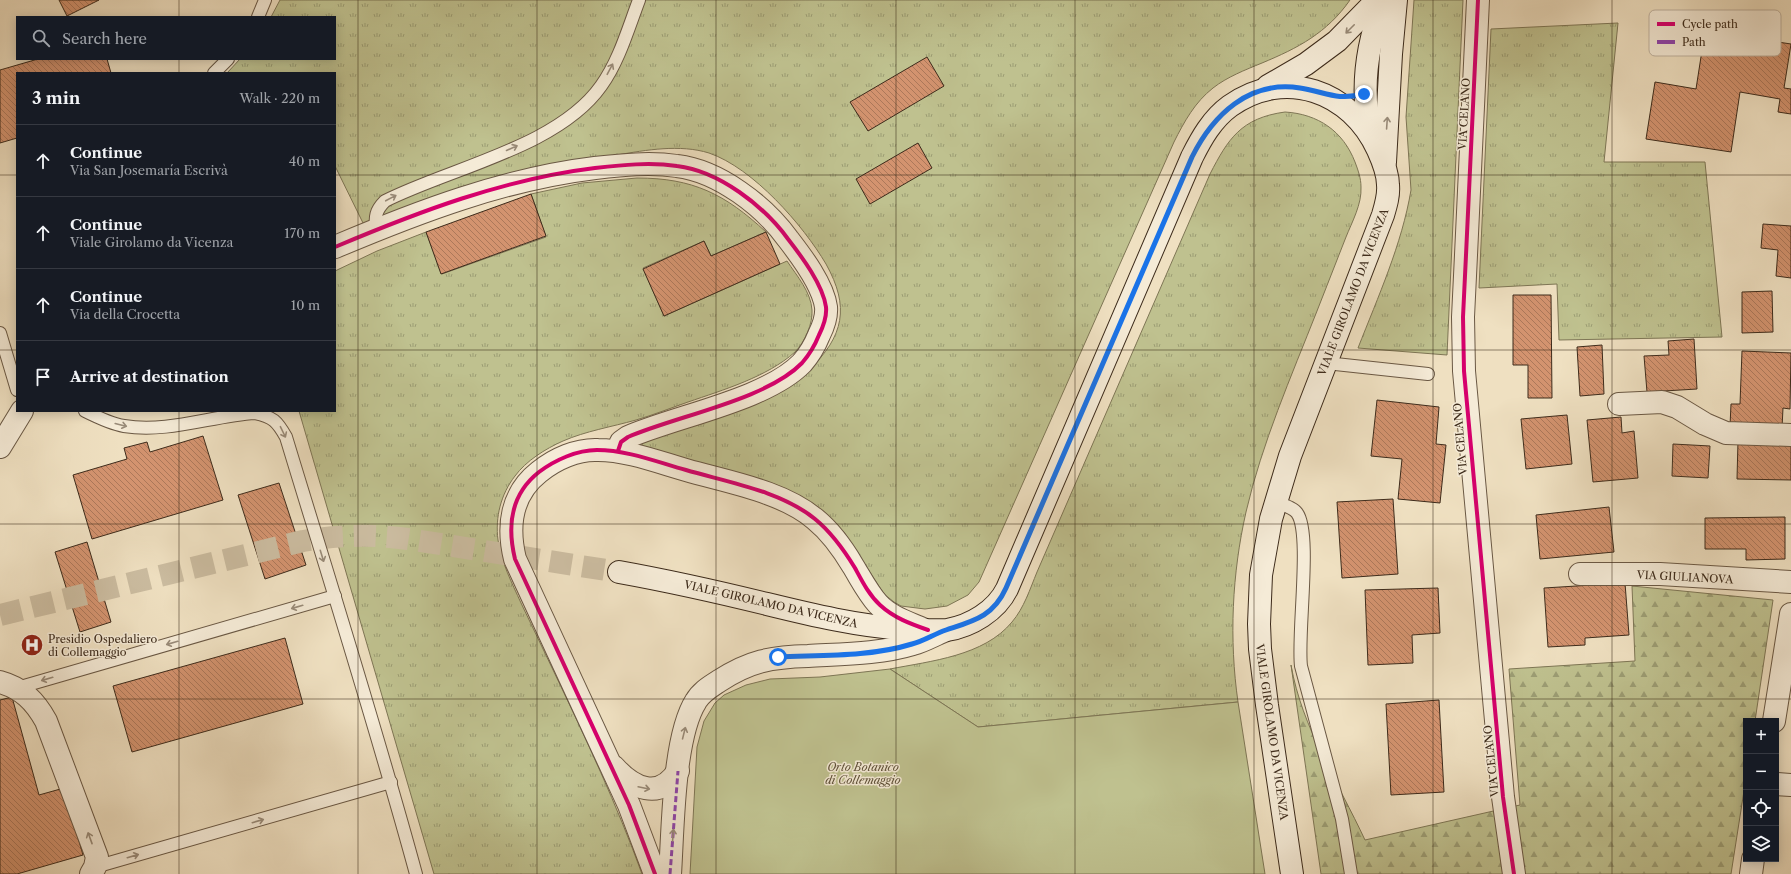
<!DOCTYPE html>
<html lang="en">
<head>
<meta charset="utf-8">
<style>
	:root { --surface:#171b24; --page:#20242c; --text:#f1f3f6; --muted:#9ea1a6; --line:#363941 }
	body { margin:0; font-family:"Libre Caslon Text",serif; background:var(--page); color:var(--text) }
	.controls { position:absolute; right:12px; bottom:12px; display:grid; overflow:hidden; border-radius:0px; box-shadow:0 2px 10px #0003 }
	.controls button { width:36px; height:36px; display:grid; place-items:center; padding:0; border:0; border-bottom:1px solid var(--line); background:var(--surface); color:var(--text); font:20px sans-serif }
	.stop { position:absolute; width:12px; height:12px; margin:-9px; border:3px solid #1a73e8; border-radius:50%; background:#fff }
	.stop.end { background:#1a73e8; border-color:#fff; box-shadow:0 1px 4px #0008 }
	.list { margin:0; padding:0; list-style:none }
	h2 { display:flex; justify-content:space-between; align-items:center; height:52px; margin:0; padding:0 16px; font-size:17px }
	h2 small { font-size:13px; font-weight:400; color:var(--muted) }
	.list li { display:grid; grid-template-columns:26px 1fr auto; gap:12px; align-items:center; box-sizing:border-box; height:72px; padding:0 16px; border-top:1px solid var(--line) }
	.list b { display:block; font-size:15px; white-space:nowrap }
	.list p { margin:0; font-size:13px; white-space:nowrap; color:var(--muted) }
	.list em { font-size:13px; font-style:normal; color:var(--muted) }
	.icon { flex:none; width:22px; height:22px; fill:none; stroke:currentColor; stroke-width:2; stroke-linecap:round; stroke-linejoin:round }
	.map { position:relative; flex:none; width:1791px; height:874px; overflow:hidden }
	.search { position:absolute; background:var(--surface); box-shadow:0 2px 10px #0003; left:16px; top:16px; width:320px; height:44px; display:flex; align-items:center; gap:10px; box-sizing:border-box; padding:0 14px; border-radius:0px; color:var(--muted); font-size:15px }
	.panel { position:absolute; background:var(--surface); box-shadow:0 2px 10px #0003; left:16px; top:72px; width:320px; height:340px; border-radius:0px }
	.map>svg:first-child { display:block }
</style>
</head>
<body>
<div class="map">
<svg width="1791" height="874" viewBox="0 0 1791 874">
	<defs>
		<pattern id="grass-tufts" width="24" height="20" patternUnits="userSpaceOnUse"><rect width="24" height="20" fill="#bfc18f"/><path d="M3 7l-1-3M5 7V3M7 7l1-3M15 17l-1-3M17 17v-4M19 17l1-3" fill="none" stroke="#9c9d74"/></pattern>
		<pattern id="forest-firs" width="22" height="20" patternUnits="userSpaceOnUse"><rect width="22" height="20" fill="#bfc18f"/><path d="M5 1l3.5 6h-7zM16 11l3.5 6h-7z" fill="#9c9d74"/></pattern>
		<pattern id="building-back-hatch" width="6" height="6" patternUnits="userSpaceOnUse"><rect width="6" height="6" fill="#d3936f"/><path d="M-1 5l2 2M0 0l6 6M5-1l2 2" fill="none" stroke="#ac785a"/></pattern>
	</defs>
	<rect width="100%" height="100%" fill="#efe0c1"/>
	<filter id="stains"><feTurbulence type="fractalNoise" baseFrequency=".005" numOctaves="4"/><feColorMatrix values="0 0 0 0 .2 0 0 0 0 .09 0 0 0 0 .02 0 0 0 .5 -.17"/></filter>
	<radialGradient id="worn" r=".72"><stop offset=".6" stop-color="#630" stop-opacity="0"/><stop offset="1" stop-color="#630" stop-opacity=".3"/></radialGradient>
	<g fill="url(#grass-tufts)" stroke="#7e7655">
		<path d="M280 0H1350C1327 33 1298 48 1262 63 1245 70 1227 77 1213 88 1195 102 1184 122 1174 142L979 582 968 595 947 606 925 609 901 606 894 602 884 594 844 532 818 508 645 449 641 443 809 370C844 336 850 307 826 264 803 225 753 168 709 153 680 144 646 150 617 155 594 158 570 160 547 166 527 171 506 179 486 186 445 199 405 212 364 225L335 166V73H227L240 59H335V17H271Z"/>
		<path d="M1414 0H1463L1447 355 1358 348C1378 297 1402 244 1411 190L1406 117Z"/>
		<path d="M1618 23 1604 162H1705L1722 337 1559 340 1557 284 1479 288 1491 29Z"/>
		<path d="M1285 112C1318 114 1343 131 1355 162 1358 170 1361 178 1361 187 1362 204 1352 222 1346 237 1336 262 1327 286 1317 311 1291 377 1262 443 1246 512 1232 574 1229 639 1238 702L978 727 890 669C931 661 984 656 1012 622 1024 608 1030 589 1037 572L1210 174C1228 139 1241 118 1285 112Z"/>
		<path d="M637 178C693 178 725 194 766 232L711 256 704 241 643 268 664 316 787 261C797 276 811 292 812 310 813 323 805 342 795 352 767 377 723 390 688 402 671 408 653 415 636 420 611 427 586 431 563 441 545 449 526 461 515 476 501 494 495 517 498 540 501 562 512 583 521 603 532 626 543 649 554 672 586 739 617 805 642 874H434L299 411H335V271L377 251 426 232 442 274 546 237 531 194 582 183Z"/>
	</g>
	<path fill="url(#forest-firs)" stroke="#7e7655" d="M1632 586 1773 600 1755 721H1746V778L1731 874H1321L1291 665C1302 728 1338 782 1365 840L1520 805 1509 669 1635 661Z"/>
	<path fill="#bfc18f" stroke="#7e7655" d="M890 669 978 727 1238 702 1265 874H690L697 747 704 721 715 703 724 695 746 685 770 679 820 677Z"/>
	<g fill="url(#building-back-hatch)" stroke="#3d2b1b">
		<path d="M59 0H99L67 16Z"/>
		<path d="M1705 31 1791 44 1784 88 1791 89V114L1778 112 1780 99 1740 92 1731 152 1646 139 1655 82 1696 89Z"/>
		<path d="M927 57 944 86 868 131 850 102Z"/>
		<path d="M38 59H107L111 73H17V138L0 143V70Z"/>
		<path d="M918 143 932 168 870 204 856 179Z"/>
		<path d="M531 194 546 236 441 274 426 232Z"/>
		<path d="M1763 224 1791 226V278L1776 276 1778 250 1761 248Z"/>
		<path d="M766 232 780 264 664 316 643 269 704 241 711 256Z"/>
		<path d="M1772 291 1773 332 1742 333V292Z"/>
		<path d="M1513 295H1551L1552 398H1528V365H1513Z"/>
		<path d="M1694 339 1697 389 1647 392 1644 356 1669 355 1668 341Z"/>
		<path d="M1602 345 1604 394 1580 396 1577 347Z"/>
		<path d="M1742 351 1791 353 1790 409 1783 408 1782 428 1730 426 1731 404H1740Z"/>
		<path d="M1377 400 1439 407 1436 444 1446 445 1440 503 1398 499 1402 459 1371 456Z"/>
		<path d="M1567 415 1572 464 1526 469 1521 419Z"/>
		<path d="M1621 417 1622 433 1634 431 1638 478 1593 482 1587 420Z"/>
		<path d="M203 436 223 500 92 539 73 475 127 459 124 448 147 442 150 452Z"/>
		<path d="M1738 441 1791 443V480L1737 479Z"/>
		<path d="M1673 444 1710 446 1708 478 1672 476Z"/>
		<path d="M279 483 306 565 265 579 238 495Z"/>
		<path d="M1393 499 1398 574 1342 578 1337 502Z"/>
		<path d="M1609 507 1614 552 1540 559 1536 515Z"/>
		<path d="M1785 517V559L1746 560V549H1705V518Z"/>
		<path d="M87 542 111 622 80 632 55 552Z"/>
		<path d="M1625 583 1629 635 1585 638V645L1548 647 1544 588Z"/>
		<path d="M1438 588 1440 633 1412 635 1413 663 1368 665 1365 590Z"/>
		<path d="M285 638 303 704 132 752 113 686Z"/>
		<path d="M12 697 39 795 64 788 83 855 17 874H0V700Z"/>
		<path d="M1439 700 1444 792 1391 795 1386 704Z"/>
	</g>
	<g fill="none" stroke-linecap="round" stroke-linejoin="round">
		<path stroke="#cbbca0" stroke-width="22" stroke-dasharray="22 11" stroke-linecap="butt" d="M0 615 303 541C339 535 372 534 408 539L619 572"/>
		<g stroke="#6a5844" stroke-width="14">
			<g id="service">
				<path d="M258 17 265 0"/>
				<path d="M214 73 228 59"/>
				<path d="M377 230C374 217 376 210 385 201 450 168 558 147 601 86 619 61 628 29 639 0"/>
				<path d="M0 333 17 390"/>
				<path d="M1326 363 1428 374"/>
				<path d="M85 411C97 417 111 424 124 426 168 433 211 416 255 413 273 417 277 421 286 437 330 582 376 727 416 874"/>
				<path d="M1275 502C1282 505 1293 507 1297 513 1312 533 1297 634 1301 666L1342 819 1351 874"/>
				<path d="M17 688 335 596"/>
				<path d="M95 867 391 782"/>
			</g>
		</g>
		<g stroke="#6a5844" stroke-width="24">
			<g id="minor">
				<path d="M1478 0 1466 255 1463 317 1464 371 1503 797 1514 874"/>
				<path d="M335 247C418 212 504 179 595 168 622 165 650 162 677 166 719 171 764 206 788 239 802 257 823 285 826 307 827 317 823 327 819 335 815 345 809 355 802 363 766 400 676 416 628 437L621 442 618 451"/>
				<path d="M1619 404 1662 402 1677 407 1705 424 1726 433 1791 435"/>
				<path d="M0 447 22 411"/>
				<path d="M1580 574H1660L1791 582"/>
				<path d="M0 682C22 688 35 701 46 721L97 857 95 867 91 874"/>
				<path d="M1774 721 1791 614"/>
				<path d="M614 767C633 788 659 801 678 771"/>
				<path d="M1776 784 1791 785"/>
				<path d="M655 874 629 805 515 559C507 526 511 494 539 472 555 459 577 449 598 450 627 450 658 462 686 470 727 482 782 491 815 519 831 532 843 549 853 566 861 579 868 593 878 604 890 617 907 622 923 629"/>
				<path d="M670 874C673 830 673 737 696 701 701 692 710 687 719 681 750 661 771 657 808 656 842 654 880 654 913 644 924 641 934 635 944 631"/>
				<path d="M1751 874 1753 859"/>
			</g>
		</g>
		<g stroke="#3d2b1b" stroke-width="24">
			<g id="secondary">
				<path d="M1268 86 1306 64 1337 41 1377 0"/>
				<path d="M1371 136C1360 90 1367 43 1384 0"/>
				<path d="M1385 162 1391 54 1396 0"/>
				<path d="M619 572C669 581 718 592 767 604 812 615 858 626 904 629 918 630 933 631 947 630 971 626 996 611 1007 589L1192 157C1201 139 1212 119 1230 106 1285 67 1351 91 1378 150 1383 161 1388 173 1388 185 1389 195 1386 205 1383 215L1290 456 1271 519 1261 575 1259 624 1260 649 1267 705 1292 874"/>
			</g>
		</g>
		<use href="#service" stroke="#f5ebd7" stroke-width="12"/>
		<use href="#minor" stroke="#f5ebd7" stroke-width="22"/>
		<use href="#secondary" stroke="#f5ebd7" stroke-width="22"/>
		<path stroke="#8e44ad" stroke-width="3" stroke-dasharray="6 3" stroke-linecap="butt" d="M670 874 678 771"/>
		<g stroke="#f5ebd7" stroke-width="6">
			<g id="cycleway">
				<path d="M1478 0 1466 255 1463 317 1464 371 1503 797 1514 874"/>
				<path d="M335 247C418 212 504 179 595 168 622 165 650 162 677 166 719 171 764 206 788 239 802 257 823 285 826 307 827 317 823 327 819 335 815 345 809 355 802 363 766 400 676 416 628 437L621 442 618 451"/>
				<path d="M655 874 629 805 515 559C507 526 511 494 539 472 555 460 577 450 597 450 627 450 657 462 686 470 727 482 781 491 815 519 831 532 844 550 855 568 862 581 869 595 880 605 894 618 911 624 928 630"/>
			</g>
		</g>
		<use href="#cycleway" stroke="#d6006c" stroke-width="4"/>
	</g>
	<defs><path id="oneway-shaft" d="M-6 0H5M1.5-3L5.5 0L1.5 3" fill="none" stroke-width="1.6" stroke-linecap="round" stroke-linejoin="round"/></defs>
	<g stroke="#998b79">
		<use href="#oneway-shaft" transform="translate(1350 29) rotate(135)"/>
		<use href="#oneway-shaft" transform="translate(610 69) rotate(-62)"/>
		<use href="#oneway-shaft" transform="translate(1387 123) rotate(-86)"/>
		<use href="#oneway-shaft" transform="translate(512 148) rotate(-24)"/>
		<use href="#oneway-shaft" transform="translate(391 198) rotate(-28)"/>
		<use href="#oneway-shaft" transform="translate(121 425) rotate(14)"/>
		<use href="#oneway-shaft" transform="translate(283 432) rotate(64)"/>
		<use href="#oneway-shaft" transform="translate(322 556) rotate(73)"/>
		<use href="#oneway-shaft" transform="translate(297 607) rotate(164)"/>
		<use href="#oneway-shaft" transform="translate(172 643) rotate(164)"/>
		<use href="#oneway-shaft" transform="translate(47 679) rotate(164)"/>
		<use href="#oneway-shaft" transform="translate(684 733) rotate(-76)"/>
		<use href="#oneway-shaft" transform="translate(644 788) rotate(12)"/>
		<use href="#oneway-shaft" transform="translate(258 821) rotate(-16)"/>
		<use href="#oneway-shaft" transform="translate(673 835) rotate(-86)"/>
		<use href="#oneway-shaft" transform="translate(90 838) rotate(-110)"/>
		<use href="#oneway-shaft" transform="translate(133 856) rotate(-16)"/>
	</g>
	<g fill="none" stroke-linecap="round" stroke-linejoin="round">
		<path stroke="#1a73e8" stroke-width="5" d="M778 657C822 655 870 657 912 644 924 641 934 634 946 630 973 621 993 617 1006 588L1192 157C1213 115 1249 80 1300 88 1326 92 1336 101 1364 94"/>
	</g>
	<path fill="none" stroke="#3d2b1b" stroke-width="1" stroke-opacity="0.55" d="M179 0V17M358 0V874M537 0V874M716 0V874M896 0V874M1075 0V874M1254 0V874M1433 0V874M1612 0V874M179 59V73M0 175H17M335 175H1791M0 350H17M335 350H1791M179 411V874M0 524H1791M0 699H1791"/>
	<defs>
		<g id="hospital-disc" transform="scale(1.15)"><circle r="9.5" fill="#8f2418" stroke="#f5ebd7"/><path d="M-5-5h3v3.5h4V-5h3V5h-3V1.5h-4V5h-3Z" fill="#fff"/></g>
	</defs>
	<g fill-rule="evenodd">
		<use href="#hospital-disc" x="32" y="645"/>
	</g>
	<g text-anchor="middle" stroke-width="3" stroke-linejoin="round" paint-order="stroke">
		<g font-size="11" fill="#3d2b1b" stroke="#f5ebd7">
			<text transform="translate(1464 114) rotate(-87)" y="4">VIA CELANO</text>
			<text transform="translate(1353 292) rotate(-69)" y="4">VIALE GIROLAMO DA VICENZA</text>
			<text transform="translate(1460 439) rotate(-95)" y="4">VIA CELANO</text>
			<text transform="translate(1685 577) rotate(3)" y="4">VIA GIULIANOVA</text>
			<text transform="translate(771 604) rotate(13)" y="4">VIALE GIROLAMO DA VICENZA</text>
			<text transform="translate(1272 732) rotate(82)" y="4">VIALE GIROLAMO DA VICENZA</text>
			<text transform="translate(1491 761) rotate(-96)" y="4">VIA CELANO</text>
		</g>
		<g font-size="11" fill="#3d2b1b" stroke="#f5ebd7" text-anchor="start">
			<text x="48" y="643">Presidio Ospedaliero<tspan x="48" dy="13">di Collemaggio</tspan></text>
		</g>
		<g font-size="11" font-style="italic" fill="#5e5038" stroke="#f5ebd7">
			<text x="863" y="771">Orto Botanico<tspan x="863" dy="13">di Collemaggio</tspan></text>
		</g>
	</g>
	<rect x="1649" y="10" width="132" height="46" rx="6" fill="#f5ebd7" stroke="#beb19f" stroke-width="1"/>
	<rect x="1657" y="22" width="18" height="4" fill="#d6006c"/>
	<rect x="1657" y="40" width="18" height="4" fill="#8e44ad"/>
	<g font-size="11" fill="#3d2b1b">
		<text x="1682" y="28">Cycle path</text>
		<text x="1682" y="46">Path</text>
	</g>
	<rect width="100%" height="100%" filter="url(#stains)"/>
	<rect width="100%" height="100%" fill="url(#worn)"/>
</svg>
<div class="controls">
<button>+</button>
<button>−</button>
<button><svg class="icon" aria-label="locate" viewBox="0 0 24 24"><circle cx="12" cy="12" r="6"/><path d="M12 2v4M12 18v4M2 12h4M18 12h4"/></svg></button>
<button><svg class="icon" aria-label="layers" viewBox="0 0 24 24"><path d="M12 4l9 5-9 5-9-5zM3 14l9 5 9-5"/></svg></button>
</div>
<div class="stop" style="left:778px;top:657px"></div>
<div class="stop end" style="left:1364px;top:94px"></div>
<div class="search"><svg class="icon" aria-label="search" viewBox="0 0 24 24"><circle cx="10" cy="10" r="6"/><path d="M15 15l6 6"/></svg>Search here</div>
<section class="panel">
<h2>3 min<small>Walk · 220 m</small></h2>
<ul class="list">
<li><svg class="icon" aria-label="ahead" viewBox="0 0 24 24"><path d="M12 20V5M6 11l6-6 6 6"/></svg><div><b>Continue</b><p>Via San Josemaría Escrivà</p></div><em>40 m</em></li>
<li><svg class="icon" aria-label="ahead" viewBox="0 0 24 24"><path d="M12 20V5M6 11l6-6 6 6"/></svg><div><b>Continue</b><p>Viale Girolamo da Vicenza</p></div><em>170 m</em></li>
<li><svg class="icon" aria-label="ahead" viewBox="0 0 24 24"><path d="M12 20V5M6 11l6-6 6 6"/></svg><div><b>Continue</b><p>Via della Crocetta</p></div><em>10 m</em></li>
<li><svg class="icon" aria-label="arrive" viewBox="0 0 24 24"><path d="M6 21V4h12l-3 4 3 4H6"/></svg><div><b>Arrive at destination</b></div></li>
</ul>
</section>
</div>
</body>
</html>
